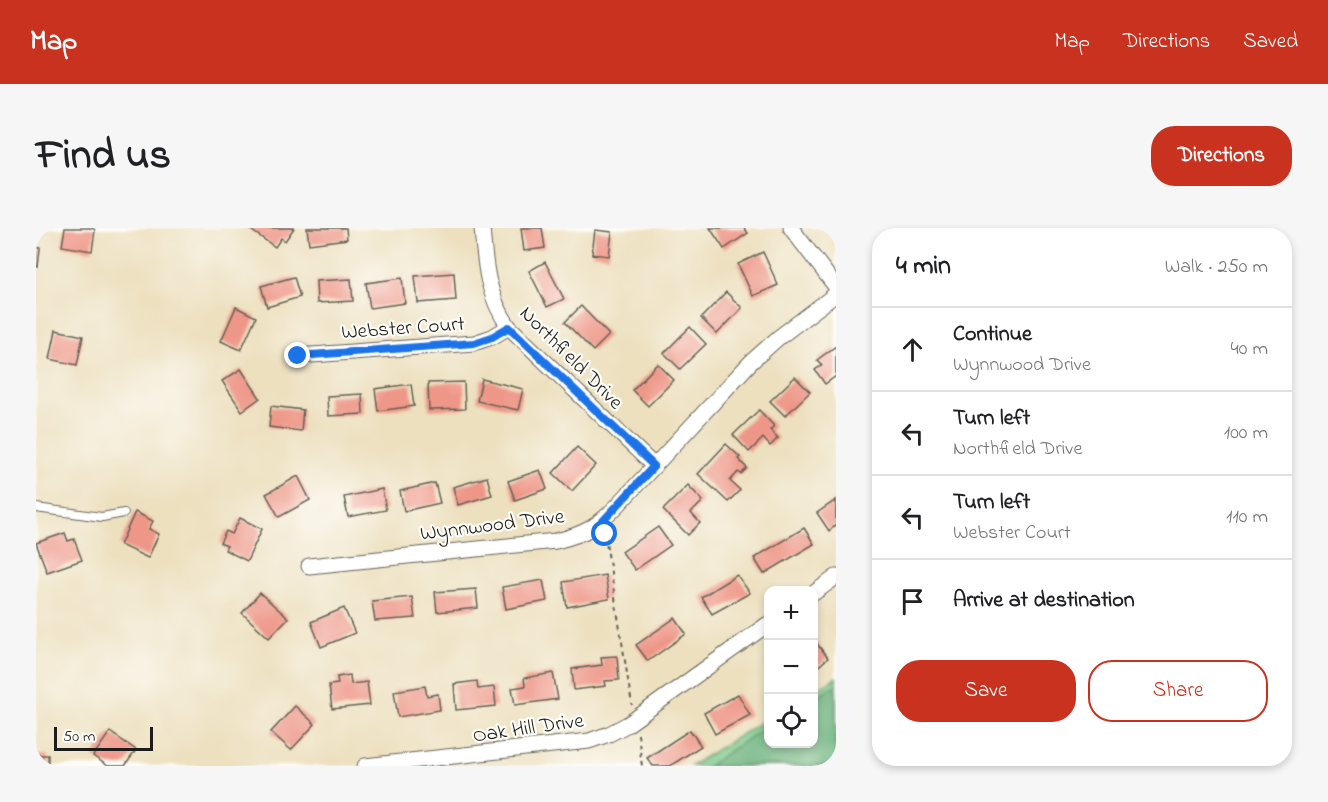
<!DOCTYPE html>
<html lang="en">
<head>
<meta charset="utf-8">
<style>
	:root { --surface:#fff; --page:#f6f6f6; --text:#202124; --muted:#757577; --line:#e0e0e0; --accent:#c8321e }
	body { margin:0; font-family:"Indie Flower",sans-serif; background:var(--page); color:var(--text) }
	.controls { position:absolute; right:18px; bottom:18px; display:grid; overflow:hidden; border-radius:12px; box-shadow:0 3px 9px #0003 }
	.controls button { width:54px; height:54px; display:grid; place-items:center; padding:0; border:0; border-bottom:2px solid var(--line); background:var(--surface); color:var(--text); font:30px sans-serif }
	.scale { position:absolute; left:18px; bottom:15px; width:99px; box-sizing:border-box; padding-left:6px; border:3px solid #1c1c1c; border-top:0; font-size:16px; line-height:21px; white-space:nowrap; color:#1c1c1c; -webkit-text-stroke:4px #fdfcf7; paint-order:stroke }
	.stop { position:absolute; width:18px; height:18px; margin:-14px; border:4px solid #1a73e8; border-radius:50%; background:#fff }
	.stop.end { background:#1a73e8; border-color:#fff; box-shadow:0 2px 6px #0008 }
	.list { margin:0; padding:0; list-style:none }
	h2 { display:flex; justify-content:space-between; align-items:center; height:78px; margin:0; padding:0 24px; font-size:26px }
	h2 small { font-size:20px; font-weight:400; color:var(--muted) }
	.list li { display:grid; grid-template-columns:39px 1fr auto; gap:18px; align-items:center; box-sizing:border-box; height:84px; padding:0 24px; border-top:2px solid var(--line) }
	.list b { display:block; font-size:22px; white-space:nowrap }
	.list p { margin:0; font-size:20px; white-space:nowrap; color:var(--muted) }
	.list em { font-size:20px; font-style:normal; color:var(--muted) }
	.actions { display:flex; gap:12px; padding:18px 24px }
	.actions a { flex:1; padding:14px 0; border:2px solid var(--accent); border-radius:24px; text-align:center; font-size:21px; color:var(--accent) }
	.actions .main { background:var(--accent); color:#fff }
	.icon { flex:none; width:33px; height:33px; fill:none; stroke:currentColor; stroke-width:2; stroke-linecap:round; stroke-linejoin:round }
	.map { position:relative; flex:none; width:800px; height:538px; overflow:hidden; border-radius:24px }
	header { display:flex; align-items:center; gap:36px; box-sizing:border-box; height:84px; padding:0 30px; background:var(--accent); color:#fff }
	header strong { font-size:28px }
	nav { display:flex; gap:33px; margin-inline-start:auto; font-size:21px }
	.intro { display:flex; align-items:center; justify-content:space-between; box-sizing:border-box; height:144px; padding:0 36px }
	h1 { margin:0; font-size:42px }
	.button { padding:15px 27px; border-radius:24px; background:var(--accent); color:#fff; font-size:21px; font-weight:700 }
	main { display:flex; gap:36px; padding:0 36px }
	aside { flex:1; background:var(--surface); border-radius:24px; box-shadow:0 3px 9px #0003 }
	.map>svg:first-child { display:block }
</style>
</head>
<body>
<header>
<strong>Map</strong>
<nav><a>Map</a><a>Directions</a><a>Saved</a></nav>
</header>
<div class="intro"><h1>Find us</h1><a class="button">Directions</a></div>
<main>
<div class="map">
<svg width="800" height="538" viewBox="0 0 800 538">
	<rect width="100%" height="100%" fill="#fdfcf7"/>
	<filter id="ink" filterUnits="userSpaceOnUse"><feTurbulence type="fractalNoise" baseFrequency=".0167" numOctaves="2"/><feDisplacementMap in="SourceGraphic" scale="12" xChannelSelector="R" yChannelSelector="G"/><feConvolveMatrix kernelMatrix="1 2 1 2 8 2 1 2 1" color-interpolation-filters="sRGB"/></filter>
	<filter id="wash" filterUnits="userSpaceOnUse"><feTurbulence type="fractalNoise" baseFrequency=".008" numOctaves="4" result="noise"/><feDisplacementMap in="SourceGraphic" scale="24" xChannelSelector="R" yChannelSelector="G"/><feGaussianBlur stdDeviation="1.35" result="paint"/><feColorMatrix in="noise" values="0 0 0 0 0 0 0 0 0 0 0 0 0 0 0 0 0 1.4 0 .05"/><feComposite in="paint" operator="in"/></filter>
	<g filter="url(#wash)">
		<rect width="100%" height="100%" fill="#ede0bf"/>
		<path fill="#7ccb8b" stroke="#4c7454" stroke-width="1.5" d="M800 449V538H654L732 490V516H778V463Z"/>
		<path fill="#65af77" stroke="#40664a" stroke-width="1.5" d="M800 457V538H672L732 497V516H778V470Z"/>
		<g id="blocks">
			<g fill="#ee9788">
				<path d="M29 0H56L59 2 56 23 26 18Z"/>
				<path d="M212 0H258L249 13 245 10 239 19Z"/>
				<path d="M271 0H310L311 11 273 16Z"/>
				<path d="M485 0H506L509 20 488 23Z"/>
				<path d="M674 0H708L712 5 688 21Z"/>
				<path d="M559 2 576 4 573 28 556 26Z"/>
				<path d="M0 19 4 20 2 39 0 38Z"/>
				<path d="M727 24 742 57 717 68 702 36Z"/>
				<path d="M509 34 528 71 511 79 493 43Z"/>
				<path d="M418 45 420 72 382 75 379 48Z"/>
				<path d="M258 49 264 69 231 79 225 58Z"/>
				<path d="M366 50 369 75 334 80 330 55Z"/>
				<path d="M315 51 317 73 281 75 280 53Z"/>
				<path d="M690 64 706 80 681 106 665 90Z"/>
				<path d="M545 78 573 107 557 123 529 94Z"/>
				<path d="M200 79 220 89 205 122 185 113Z"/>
				<path d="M654 99 670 116 644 141 628 125Z"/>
				<path d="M20 102 47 108 41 137 14 131Z"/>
				<path d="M800 118V148L789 156 779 142 786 137 781 132Z"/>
				<path d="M622 136 638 152 612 178 596 162Z"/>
				<path d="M205 141 224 170 206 183 186 153Z"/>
				<path d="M759 149 774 164 749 188 734 173Z"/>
				<path d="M446 151 487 161 482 182 441 173Z"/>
				<path d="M428 154 429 181 393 182 392 155Z"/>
				<path d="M375 156 378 178 342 183 339 161Z"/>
				<path d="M326 166 327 186 292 188 291 168Z"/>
				<path d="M235 178 267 182 265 203 233 199Z"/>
				<path d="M723 182 738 198 734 202 742 210 734 218 727 210 713 224 697 207Z"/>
				<path d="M690 216 704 229 702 231 711 240 705 246 702 244 694 253 704 262 692 274 662 246Z"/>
				<path d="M541 219 560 237 536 263 517 245Z"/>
				<path d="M504 242 511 261 479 272 472 253Z"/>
				<path d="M262 248 274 272 243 289 230 266Z"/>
				<path d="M451 249 456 267 422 277 417 259Z"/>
				<path d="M399 255 404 275 368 283 364 263Z"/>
				<path d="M652 257 667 273 655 285 664 295 652 307 627 282Z"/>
				<path d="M346 261 350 282 312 289 308 269Z"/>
				<path d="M800 272V297L793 303 781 285Z"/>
				<path d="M99 284 117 293 113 301 123 306 112 330 84 317Z"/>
				<path d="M204 290 226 301 211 333 189 322 191 318 184 315 190 303 196 306Z"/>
				<path d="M622 299 635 317 599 342 586 324Z"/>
				<path d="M768 300 778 316 728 346 718 330Z"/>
				<path d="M29 305 32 313 38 311 46 332 11 344 0 315Z"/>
				<path d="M569 347 573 371 531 379 527 354Z"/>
				<path d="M701 347 714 365 676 386 665 369Z"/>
				<path d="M507 352 511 373 470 381 466 359Z"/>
				<path d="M440 361 442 380 401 384 399 364Z"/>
				<path d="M224 365 252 390 233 410 206 385Z"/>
				<path d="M376 369 379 390 339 393 336 373Z"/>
				<path d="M308 380 319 405 285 419 275 394Z"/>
				<path d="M639 390 650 406 612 433 600 417Z"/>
				<path d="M778 412 792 430 778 442Z"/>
				<path d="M581 428 583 452 569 453 570 458 538 462 536 441 566 437 565 429Z"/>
				<path d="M517 445 522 471 479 477 476 460 489 458 488 450Z"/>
				<path d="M314 447 315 456 331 454 334 477 296 481 293 457 302 456 301 449Z"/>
				<path d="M441 453 442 461 458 459 460 478 420 482 418 456Z"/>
				<path d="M389 458 391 468 402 466 404 482 362 489 358 463Z"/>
				<path d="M702 466 714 487 679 506 668 485Z"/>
				<path d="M259 478 279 496 255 522 235 504Z"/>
				<path d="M654 502 665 518 634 538H617L611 530Z"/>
				<path d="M74 504 100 522 89 538H72L57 528Z"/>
				<rect x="0" y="527" width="12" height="11"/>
			</g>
		</g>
	</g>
	<g filter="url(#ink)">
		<use href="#blocks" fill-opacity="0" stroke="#656155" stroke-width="1.5"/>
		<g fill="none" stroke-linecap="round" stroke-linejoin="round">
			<g stroke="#656155" stroke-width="10">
				<path id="service" d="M0 280 66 289 88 285"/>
			</g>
			<g stroke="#656155" stroke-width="17">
				<g id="minor">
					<path d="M446 0C449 38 451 67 473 99L618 238"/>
					<path d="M755 0 800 59"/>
					<path d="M262 128 438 115 456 109 473 99"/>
					<path d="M273 338 520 313C549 306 561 299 582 277L715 134 742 110 800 66"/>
					<path d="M778 365 800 349"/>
					<path d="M329 538 553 513 573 506 592 496 732 396"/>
				</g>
			</g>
			<g stroke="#656155" stroke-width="2" stroke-dasharray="4.5 4.5" stroke-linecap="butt">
				<path d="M569 307 596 477"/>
				<path d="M602 506 606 538"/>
			</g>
			<use href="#service" stroke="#fff" stroke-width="8"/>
			<use href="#minor" stroke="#fff" stroke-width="15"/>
		</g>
	</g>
	<g fill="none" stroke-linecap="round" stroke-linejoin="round" filter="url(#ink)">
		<path stroke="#1a73e8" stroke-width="8" d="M262 128 438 115 456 109 473 99 618 238 567 293 569 306"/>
	</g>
	<g text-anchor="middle" stroke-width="4.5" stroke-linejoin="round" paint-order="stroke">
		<g font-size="21" fill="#1c1c1c" stroke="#fdfcf7">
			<text transform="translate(367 99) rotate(-4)" y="7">Webster Court</text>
			<text transform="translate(536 129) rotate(45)" y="7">Northfield Drive</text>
			<text transform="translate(456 296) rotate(-7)" y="7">Wynnwood Drive</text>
			<text transform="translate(492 499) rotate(-8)" y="7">Oak Hill Drive</text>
		</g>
	</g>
</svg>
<div class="controls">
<button>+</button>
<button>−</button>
<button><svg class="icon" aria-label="locate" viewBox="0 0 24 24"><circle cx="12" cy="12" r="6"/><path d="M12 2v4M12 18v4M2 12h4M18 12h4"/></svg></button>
</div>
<div class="scale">50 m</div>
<div class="stop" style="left:569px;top:306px"></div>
<div class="stop end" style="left:262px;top:128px"></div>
</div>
<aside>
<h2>4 min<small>Walk · 250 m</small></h2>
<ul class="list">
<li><svg class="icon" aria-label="ahead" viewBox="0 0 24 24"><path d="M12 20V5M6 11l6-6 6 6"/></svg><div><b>Continue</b><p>Wynnwood Drive</p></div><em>40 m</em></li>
<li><svg class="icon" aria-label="left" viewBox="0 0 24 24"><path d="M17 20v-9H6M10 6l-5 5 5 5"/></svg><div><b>Turn left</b><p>Northfield Drive</p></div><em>100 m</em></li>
<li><svg class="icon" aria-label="left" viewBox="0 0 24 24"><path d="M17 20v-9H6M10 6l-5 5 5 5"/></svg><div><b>Turn left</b><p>Webster Court</p></div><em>110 m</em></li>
<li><svg class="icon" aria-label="arrive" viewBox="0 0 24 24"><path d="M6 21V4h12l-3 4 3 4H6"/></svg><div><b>Arrive at destination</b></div></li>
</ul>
<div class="actions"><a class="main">Save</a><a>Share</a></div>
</aside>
</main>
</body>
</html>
